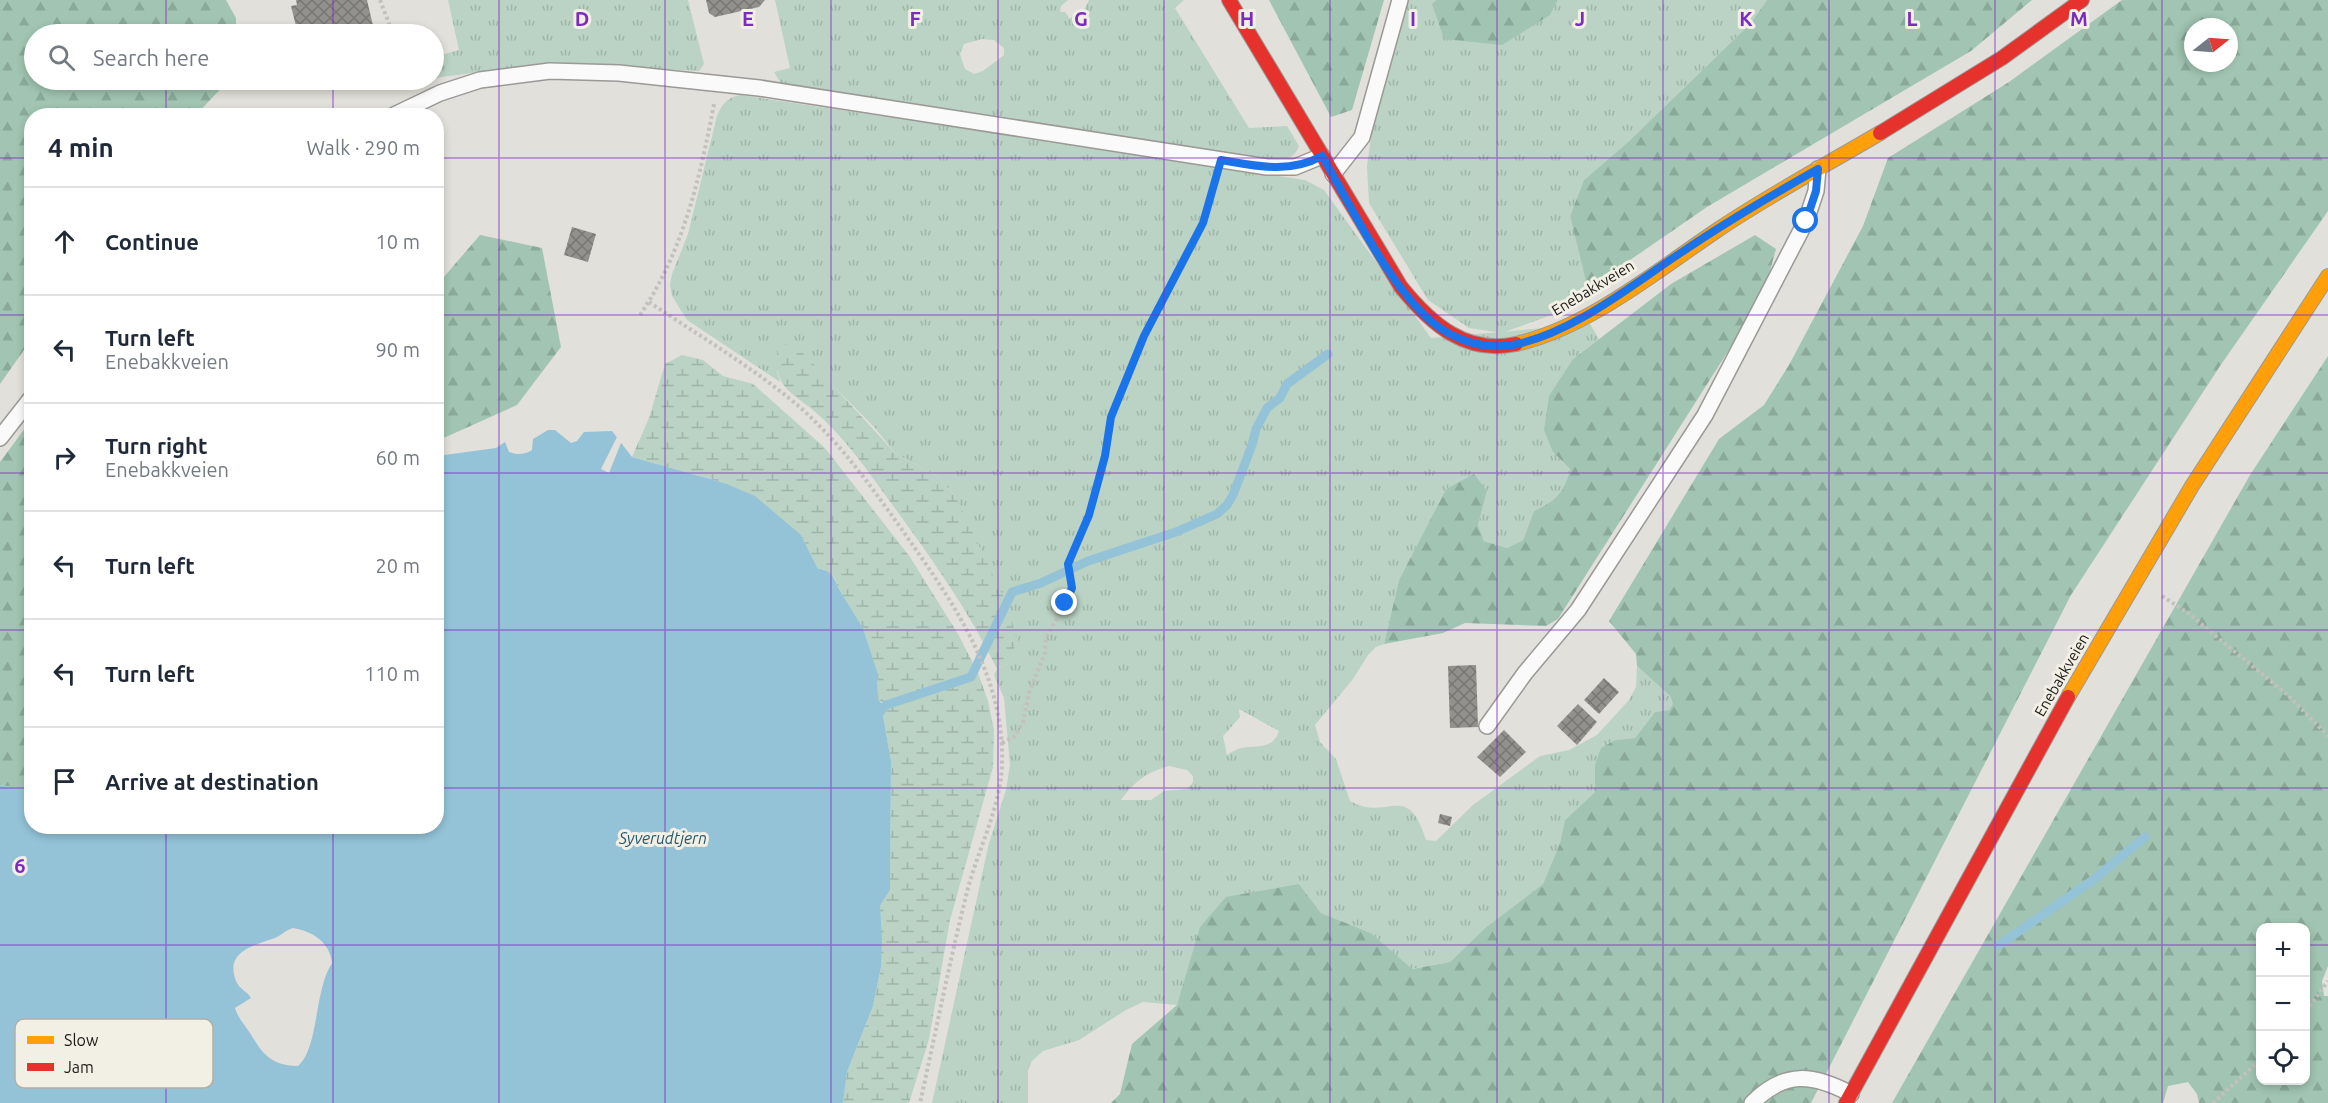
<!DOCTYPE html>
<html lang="en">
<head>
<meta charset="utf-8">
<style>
	:root { --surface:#fff; --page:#f6f6f7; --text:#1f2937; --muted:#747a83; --line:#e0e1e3 }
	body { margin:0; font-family:Ubuntu,sans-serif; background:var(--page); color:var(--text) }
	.controls { position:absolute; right:18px; bottom:18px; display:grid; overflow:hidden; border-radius:12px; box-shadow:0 3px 9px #0003 }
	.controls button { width:54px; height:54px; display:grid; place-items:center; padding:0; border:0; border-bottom:2px solid var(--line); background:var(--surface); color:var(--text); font:30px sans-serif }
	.compass { position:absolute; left:2184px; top:18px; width:54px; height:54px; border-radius:50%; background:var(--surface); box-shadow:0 3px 9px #0003; rotate:73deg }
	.stop { position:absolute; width:18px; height:18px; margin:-14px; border:4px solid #1a73e8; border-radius:50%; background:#fff }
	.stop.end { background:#1a73e8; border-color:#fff; box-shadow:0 2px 6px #0008 }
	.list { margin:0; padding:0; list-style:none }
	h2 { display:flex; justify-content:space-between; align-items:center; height:78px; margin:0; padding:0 24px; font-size:26px }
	h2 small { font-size:20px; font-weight:400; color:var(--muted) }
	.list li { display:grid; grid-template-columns:39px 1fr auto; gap:18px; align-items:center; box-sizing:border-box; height:108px; padding:0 24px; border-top:2px solid var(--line) }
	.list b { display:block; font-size:22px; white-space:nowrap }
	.list p { margin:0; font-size:20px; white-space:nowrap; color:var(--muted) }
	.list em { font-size:20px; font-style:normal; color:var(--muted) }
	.icon { flex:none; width:33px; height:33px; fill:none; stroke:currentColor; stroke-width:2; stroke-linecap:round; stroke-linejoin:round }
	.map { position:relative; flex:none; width:2328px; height:1103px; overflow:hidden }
	.search { position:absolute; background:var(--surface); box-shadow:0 3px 9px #0003; left:24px; top:24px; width:420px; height:66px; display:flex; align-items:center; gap:15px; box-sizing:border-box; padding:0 21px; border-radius:33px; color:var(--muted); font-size:22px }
	.panel { position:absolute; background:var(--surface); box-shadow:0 3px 9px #0003; left:24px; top:108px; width:420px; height:726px; border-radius:24px }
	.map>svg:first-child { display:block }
</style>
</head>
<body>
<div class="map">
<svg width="2328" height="1103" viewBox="0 0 2328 1103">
	<defs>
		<pattern id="grass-tufts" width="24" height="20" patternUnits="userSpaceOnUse" patternTransform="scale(1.5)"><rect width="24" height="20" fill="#bad3c4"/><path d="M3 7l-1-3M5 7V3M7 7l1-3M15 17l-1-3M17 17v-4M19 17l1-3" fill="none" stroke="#9fb5a8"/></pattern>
		<pattern id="forest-firs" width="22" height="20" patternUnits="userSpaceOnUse" patternTransform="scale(1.5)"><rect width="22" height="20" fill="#a1c5b2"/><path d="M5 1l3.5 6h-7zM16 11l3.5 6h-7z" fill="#8aa998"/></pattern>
		<pattern id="wetland-marsh" width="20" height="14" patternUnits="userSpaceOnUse" patternTransform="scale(1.5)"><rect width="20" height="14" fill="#bad3c4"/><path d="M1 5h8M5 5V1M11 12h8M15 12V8" fill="none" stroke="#9fb5a8"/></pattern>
		<pattern id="building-cross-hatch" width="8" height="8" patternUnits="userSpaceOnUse" patternTransform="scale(1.5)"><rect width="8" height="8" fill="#93918d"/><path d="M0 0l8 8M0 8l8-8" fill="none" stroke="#777672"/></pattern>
	</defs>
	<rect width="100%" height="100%" fill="#e2e0db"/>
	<g fill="url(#grass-tufts)" fill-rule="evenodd">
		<path d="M448 0H688L704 64 699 71 549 63 434 78V57L459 50Z"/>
		<path d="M775 0H1068L1061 6 1060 12H1065L1070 19 1076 12 1084 10 1089 0H1184L1175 8 1249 128 1287 126 1299 146C1292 167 1265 159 1247 157L785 84 780 82 774 72 790 68ZM982 39 994 40 1004 48V55L983 71 974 74 965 69 960 54 964 44Z"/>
		<path d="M1407 0H1436L1432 5 1550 15 1558 0H1767L1750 24 1628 142 1584 180 1570 216 1591 298 1579 305 1502 333 1469 328 1428 300 1369 203 1367 166 1371 137Z"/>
		<path d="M740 95 1305 180 1324 190 1431 338 1590 324 1599 339 1573 359 1553 452 1570 469C1566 493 1555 501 1534 511L1523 540 1507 548 1484 541 1478 525 1487 491 1474 475 1446 489 1399 580 1384 644 1376 647 1368 655 1353 679 1315 725 1320 742 1336 759 1350 801C1388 823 1407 779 1426 840L1436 841 1473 805 1540 756 1569 750 1597 735 1629 700 1636 687 1637 666 1670 696 1673 704 1669 710 1655 712 1635 738 1616 740 1595 765V792L1565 820 1560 843 1543 884 1485 928 1450 962 1411 969 1371 933 1321 913 1299 884 1186 980 1177 1005 1143 1002 1126 1010 1079 1040 1043 1051 1032 1061 1028 1071V1103H932L989 843 1006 790 1010 765 1004 698 994 675 997 669 1009 663 966 523 955 496 937 476 895 453 875 428 794 346 777 371 780 382 687 320 672 296 670 285 672 274 688 234 717 116C722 104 727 98 740 95ZM1239 709 1279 731C1272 753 1250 743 1236 750 1233 751 1230 753 1227 755L1223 736 1240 717ZM1169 766 1187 770 1193 776V782L1187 789 1164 791 1151 800H1121C1135 781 1147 772 1169 766Z"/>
	</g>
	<g fill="url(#forest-firs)" fill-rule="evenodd">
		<path d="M0 0H226L236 18V34H34V80H229L196 115 32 116 31 340 0 384Z"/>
		<path d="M1269 0H1384L1352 110 1331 117Z"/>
		<path d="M1436 0H1558L1550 15 1502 45 1444 39 1432 4Z"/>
		<path d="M1767 0H2032L1971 51 1707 207 1588 289 1570 216 1584 180 1628 142 1750 24Z"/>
		<path d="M2122 0H2328V211L2220 366 2071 595 1811 1103H1111L1120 1094 1132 1044 1177 1005 1200 927 1226 897 1299 884 1321 913 1371 933 1412 969 1450 962 1485 928 1543 884 1560 843 1565 820 1595 792V765L1601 748 1616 740 1635 738 1655 712 1669 710 1673 704 1670 696 1637 666 1636 654 1609 621 1719 439 1764 405 1789 365 1863 226 1888 158 2009 82ZM2193 27H2229V63H2193Z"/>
		<path d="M480 235 542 248 561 347 517 405 437 441V285Z"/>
		<path d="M1755 235 1776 249 1763 296 1558 619 1546 626 1465 623 1443 633 1384 644 1399 580 1446 489 1474 474 1487 491 1478 525 1484 541 1507 548 1523 540 1534 511C1555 501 1565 493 1570 469L1553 452 1544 430 1549 396 1573 359 1671 284Z"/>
		<path d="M2328 356V966L2322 981 2324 996H2328V1103H2199L2197 1094 2188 1082 2168 1086 2163 1103H1892L2250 475ZM2260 928H2306V1080H2260Z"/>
		<path d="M31 420V790L0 785V462Z"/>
	</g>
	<g fill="url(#wetland-marsh)">
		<path d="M785 344 794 346 806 356 895 453 937 476 955 496 1007 604 1017 640 1009 663 997 669C969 611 932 559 894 507 872 477 850 444 822 418 795 392 771 391 778 347Z"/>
		<path d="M682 355 703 360 723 376 753 384 825 448 910 557 958 634 978 673 988 701 994 730 993 767 950 920 929 1039 909 1103H843L847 1072 873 1006 881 967 880 906 890 890 891 761 883 716 886 705 878 699 877 671 863 628 837 586 835 578 823 569H818L801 535 724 483 632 457 649 418 665 364Z"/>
	</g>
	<path fill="#94c3d8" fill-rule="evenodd" d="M548 430H555L571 443 577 441 584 432 612 431 632 457 724 483 755 496 801 535 818 569C829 569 835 577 837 586L863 628 877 671 878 699 887 709 883 716 891 761 890 890 880 906 882 939 881 967 873 1006 847 1072 843 1103H0V785L31 790 32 826H436L437 456 496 448 505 442 509 452C516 455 525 455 532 450L533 439ZM293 928C312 931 330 942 332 963 314 990 319 1048 298 1066 270 1065 263 1054 250 1033 244 1024 238 1018 235 1008L251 998C247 991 239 989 236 981 225 953 251 946 272 939 280 937 285 930 293 928Z"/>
	<path fill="#e2e0db" d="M619 433 623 438 609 473 601 469Z"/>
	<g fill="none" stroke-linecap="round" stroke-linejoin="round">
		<g stroke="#94c3d8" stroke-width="9">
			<path d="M886 705 971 677 1012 592 1041 583 1088 561 1176 532 1217 514 1227 505 1233 495 1252 445 1256 429 1267 408 1280 398 1287 384 1328 354"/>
			<path d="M1999 945 2093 880 2145 837"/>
		</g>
	</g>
	<g fill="url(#building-cross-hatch)">
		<path d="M296 0H367L375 34H298L291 6 297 5Z"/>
		<path d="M706 0H765L759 7 715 17 709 13Z"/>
		<path d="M572 227 596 234 588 262 564 255Z"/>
		<path d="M1476 665 1478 727 1450 728 1448 666Z"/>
		<path d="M1604 678 1619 692 1599 714 1584 700Z"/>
		<path d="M1578 704 1597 722 1577 745 1557 726Z"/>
		<path d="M1504 730 1526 752 1500 777 1477 757Z"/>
		<path d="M1440 814 1452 817 1450 826 1438 823Z"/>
	</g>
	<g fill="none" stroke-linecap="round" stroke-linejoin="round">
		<g stroke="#9a9996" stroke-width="18">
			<g id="lane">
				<path d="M392 116 440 93 480 80 550 71 619 73 759 88 1267 167H1295L1322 156"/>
				<path d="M1333 174 1362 137 1400 0"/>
				<path d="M0 438 32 397"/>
				<path d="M1487 726 1525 673 1578 610 1705 415 1806 221 1816 191 1818 169"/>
				<path d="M1752 1103C1785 1070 1813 1074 1851 1094"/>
			</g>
		</g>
		<g stroke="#9a9996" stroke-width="16">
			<g id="slow">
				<path d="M1516 344C1588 328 1659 269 1719 229 1771 194 1826 165 1880 133"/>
				<path d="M2068 697 2192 486 2328 276"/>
			</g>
		</g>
		<g stroke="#9a9996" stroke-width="16">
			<g id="jam">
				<path d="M1229 0 1401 287C1431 324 1466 355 1516 344"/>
				<path d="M1880 133 2002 58 2082 0"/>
				<path d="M1846 1103 2068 697"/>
			</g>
		</g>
		<g stroke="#c2c1bf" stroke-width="4" stroke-dasharray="3 3" stroke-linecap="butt">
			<path d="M380 0 393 34"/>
			<path d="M649 302C698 335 749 365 795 403 837 439 868 482 900 527 950 598 1005 673 1002 764 1001 805 979 848 968 888 950 959 936 1031 920 1103"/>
			<path d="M640 315C683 252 700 178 714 104"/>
			<path d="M2162 596 2188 613 2290 697 2328 736"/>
			<path d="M1002 743 1015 736 1023 722 1029 693 1045 653 1046 638 1070 595 1072 588 1067 563 1089 515 1105 456 1111 417 1144 335 1203 223 1216 182"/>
			<path d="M2306 1011 2328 981"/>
			<path d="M2213 1103 2260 1060"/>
		</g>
		<use href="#lane" stroke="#fbfafa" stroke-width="15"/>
		<use href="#slow" stroke="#ff9f0a" stroke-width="14"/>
		<use href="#jam" stroke="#e5322d" stroke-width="14"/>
	</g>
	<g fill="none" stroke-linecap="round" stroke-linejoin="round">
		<path stroke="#1a73e8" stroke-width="8" d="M1065 603 1072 588 1068 564 1089 515 1105 456 1111 417 1144 336 1203 223 1221 160C1257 166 1289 174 1322 156 1352 207 1388 285 1432 322 1454 340 1484 350 1512 345 1571 335 1633 284 1682 252 1726 222 1772 195 1818 169L1816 191 1806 221"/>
	</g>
	<path fill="none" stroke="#7b2cbf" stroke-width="1.5" stroke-opacity="0.55" d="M166 0V34M333 0V34M499 0V1103M665 0V1103M831 0V1103M998 0V1103M1164 0V1103M1330 0V1103M1497 0V1103M1663 0V1103M1829 0V1103M1995 0V1103M2162 0V1103M166 80V116M333 80V116M0 158H32M436 158H2328M0 315H32M436 315H2328M0 473H32M436 473H2328M0 630H32M436 630H2328M0 788H32M436 788H2328M166 826V1103M333 826V1103M0 945H2260M2306 945H2328"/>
	<g text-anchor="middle" stroke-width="6" stroke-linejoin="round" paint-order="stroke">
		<g font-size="15" fill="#1b1a16" stroke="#f2efe5">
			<text transform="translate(1593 288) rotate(-31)" y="5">Enebakkveien</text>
			<text transform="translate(2062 675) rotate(-60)" y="5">Enebakkveien</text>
		</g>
		<g font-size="16" font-style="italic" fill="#255971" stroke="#f2efe5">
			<text x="663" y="844">Syverudtjern</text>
		</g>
	</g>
	<rect x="15" y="1019" width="198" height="69" rx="9" fill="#f2efe5" stroke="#b2afa7" stroke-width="1.5"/>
	<rect x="27" y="1036" width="27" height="8" fill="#ff9f0a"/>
	<rect x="27" y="1063" width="27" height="8" fill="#e5322d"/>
	<g font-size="16" fill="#1b1a16">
		<text x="64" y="1046">Slow</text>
		<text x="64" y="1073">Jam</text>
	</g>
	<g font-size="20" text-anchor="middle" font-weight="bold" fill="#7b2cbf" stroke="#f2efe5" stroke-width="6" stroke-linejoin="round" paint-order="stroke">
		<text x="582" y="26">D</text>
		<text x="748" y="26">E</text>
		<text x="915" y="26">F</text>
		<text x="1081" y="26">G</text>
		<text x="1247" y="26">H</text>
		<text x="1413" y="26">I</text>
		<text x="1580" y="26">J</text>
		<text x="1746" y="26">K</text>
		<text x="1912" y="26">L</text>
		<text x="2079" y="26">M</text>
		<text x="20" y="873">6</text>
	</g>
</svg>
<div class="controls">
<button>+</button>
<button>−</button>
<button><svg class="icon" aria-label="locate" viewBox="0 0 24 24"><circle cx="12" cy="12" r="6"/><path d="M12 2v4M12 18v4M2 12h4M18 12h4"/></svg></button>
</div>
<svg class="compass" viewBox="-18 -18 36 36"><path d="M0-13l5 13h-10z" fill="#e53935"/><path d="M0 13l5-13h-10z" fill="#747a83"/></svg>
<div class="stop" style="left:1806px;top:221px"></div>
<div class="stop end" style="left:1065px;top:603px"></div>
<div class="search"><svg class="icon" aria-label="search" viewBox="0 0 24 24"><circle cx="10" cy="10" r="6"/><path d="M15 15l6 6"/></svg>Search here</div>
<section class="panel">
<h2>4 min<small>Walk · 290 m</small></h2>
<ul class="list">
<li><svg class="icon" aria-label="ahead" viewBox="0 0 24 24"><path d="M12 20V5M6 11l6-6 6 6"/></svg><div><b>Continue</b></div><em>10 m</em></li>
<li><svg class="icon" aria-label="left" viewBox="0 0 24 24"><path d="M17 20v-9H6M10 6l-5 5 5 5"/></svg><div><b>Turn left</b><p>Enebakkveien</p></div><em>90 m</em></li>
<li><svg class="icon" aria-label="right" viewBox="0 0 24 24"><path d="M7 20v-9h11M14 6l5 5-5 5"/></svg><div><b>Turn right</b><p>Enebakkveien</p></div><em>60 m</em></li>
<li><svg class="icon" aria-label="left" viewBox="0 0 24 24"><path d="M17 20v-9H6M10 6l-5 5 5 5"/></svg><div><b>Turn left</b></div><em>20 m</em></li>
<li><svg class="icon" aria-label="left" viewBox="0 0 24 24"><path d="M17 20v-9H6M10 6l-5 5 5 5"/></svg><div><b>Turn left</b></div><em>110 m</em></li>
<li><svg class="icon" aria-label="arrive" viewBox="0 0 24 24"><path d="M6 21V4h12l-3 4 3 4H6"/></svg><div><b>Arrive at destination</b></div></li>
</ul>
</section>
</div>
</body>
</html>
